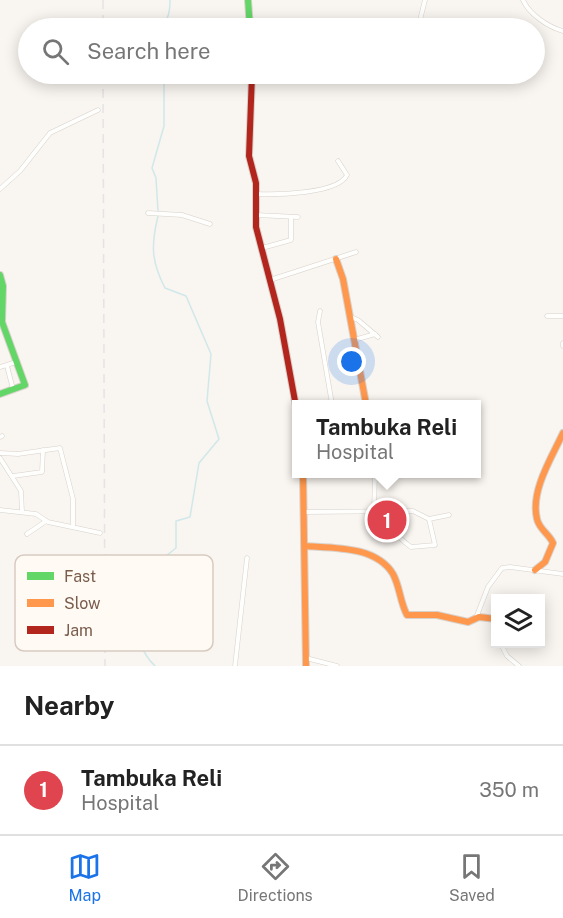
<!DOCTYPE html>
<html lang="en">
<head>
<meta charset="utf-8">
<style>
	:root { --surface:#fff; --page:#f6f6f6; --text:#222; --muted:#767676; --line:#e0e0e0; --accent:#1a73e8 }
	body { margin:0; font-family:"Public Sans",sans-serif; background:var(--page); color:var(--text) }
	.controls { position:absolute; right:18px; bottom:18px; display:grid; overflow:hidden; border-radius:0px; box-shadow:0 3px 15px #0003 }
	.controls button { width:54px; height:54px; display:grid; place-items:center; padding:0; border:0; border-bottom:2px solid var(--line); background:var(--surface); color:var(--text); font:30px sans-serif }
	.you { position:absolute; left:352px; top:362px; width:21px; height:21px; margin:-15px; border:4px solid #fff; border-radius:50%; background:#1a73e8; box-shadow:0 0 0 9px #1a73e833 }
	.badge { display:grid; place-items:center; width:39px; height:39px; border-radius:50%; background:var(--accent); color:#fff; font-size:20px; font-weight:700 }
	.pin { position:absolute; translate:-50% -50%; border:3px solid #fff; box-shadow:0 2px 6px #0006 }
	.popup { position:absolute; left:292px; top:400px; width:189px; height:78px; box-sizing:border-box; display:grid; place-content:center; border-radius:0px; background:var(--surface); filter:drop-shadow(0 2px 4px #0005); font-size:20px; white-space:nowrap; color:var(--muted) }
	.popup b { font-size:22px; color:var(--text) }
	.popup::after { content:''; position:absolute; left:50%; top:100%; margin-left:-12px; border:12px solid transparent; border-top-color:var(--surface) }
	.list { margin:0; padding:0; list-style:none }
	h2 { display:flex; justify-content:space-between; align-items:center; height:78px; margin:0; padding:0 24px; font-size:26px }
	h2 small { font-size:20px; font-weight:400; color:var(--muted) }
	.list li { display:grid; grid-template-columns:39px 1fr auto; gap:18px; align-items:center; box-sizing:border-box; height:90px; padding:0 24px; border-top:2px solid var(--line) }
	.list b { display:block; font-size:22px; white-space:nowrap }
	.list p { margin:0; font-size:20px; white-space:nowrap; color:var(--muted) }
	.list em { font-size:20px; font-style:normal; color:var(--muted) }
	.icon { flex:none; width:33px; height:33px; fill:none; stroke:currentColor; stroke-width:2; stroke-linecap:round; stroke-linejoin:round }
	.map { position:relative; flex:none; width:563px; height:666px; overflow:hidden }
	.search { position:absolute; background:var(--surface); box-shadow:0 3px 15px #0003; left:18px; right:18px; top:18px; height:66px; display:flex; align-items:center; gap:15px; box-sizing:border-box; padding:0 21px; border-radius:33px; color:var(--muted); font-size:22px }
	.sheet { height:168px; background:var(--surface) }
	nav { display:flex; justify-content:space-around; align-items:center; box-sizing:border-box; height:84px; border-top:2px solid var(--line); background:var(--surface); font-size:16px; color:var(--muted) }
	nav a { display:grid; justify-items:center; gap:3px }
	nav .on { color:var(--accent) }
	.map>svg:first-child { display:block }
</style>
</head>
<body>
<div class="map">
<svg width="563" height="666" viewBox="0 0 563 666">
	<rect width="100%" height="100%" fill="#f9f5f0"/>
	<g fill="none" stroke-linecap="round" stroke-linejoin="round">
		<g stroke="#d0e8ea" stroke-width="1.5">
			<path d="M158 28C168 22 170 13 170 0"/>
			<path d="M158 211 156 178 152 168 164 126V74"/>
			<path d="M155 666C132 644 129 599 148 572 155 563 168 555 176 548V521L190 517 199 463 219 439 207 401 211 354 186 296 165 288C151 261 151 245 158 216"/>
		</g>
		<g stroke="#d7d1cb" stroke-width="5">
			<g id="street">
				<path d="M523 0C529 14 548 27 563 31"/>
				<path d="M418 28 425 0"/>
				<path d="M0 189 20 171 50 133 98 110"/>
				<path d="M256 194C275 195 338 194 347 175L338 161"/>
				<path d="M148 213 182 215 210 224"/>
				<path d="M256 215 298 217"/>
				<path d="M262 248 291 240V217"/>
				<path d="M270 280 356 252"/>
				<path d="M320 311 318 322 332 404"/>
				<path d="M547 316H563"/>
				<path d="M351 317 358 320 378 337"/>
				<path d="M354 340 375 334"/>
				<path d="M563 343V346"/>
				<path d="M7 366 13 389"/>
				<path d="M0 367 16 362"/>
				<path d="M0 437 2 436"/>
				<path d="M0 453 18 454 60 448 73 499V527"/>
				<path d="M0 458 21 491 22 512"/>
				<path d="M13 476 42 472 43 450"/>
				<path d="M0 510 36 514 48 522 100 533"/>
				<path d="M304 512 413 511 429 519 449 515"/>
				<path d="M372 512 377 525C400 532 396 537 411 547L435 545 429 519"/>
				<path d="M374 512 375 474"/>
				<path d="M27 534 46 521"/>
				<path d="M476 618 488 587 502 568 510 567 563 574"/>
				<path d="M501 644 507 656 519 666"/>
				<path d="M306 658 337 666"/>
				<path d="M235 666 247 558"/>
			</g>
		</g>
		<g stroke="#d9d2cb" stroke-width="8">
			<g id="fast">
				<path d="M248 0 250 28"/>
				<path d="M0 275 3 286 2 322 25 385 0 394"/>
			</g>
		</g>
		<g stroke="#d9d2cb" stroke-width="8">
			<g id="slow">
				<path d="M336 259 343 279 366 404"/>
				<path d="M303 474 306 666"/>
				<path d="M305 546C334 548 376 546 393 574 400 587 400 602 407 615H437L468 622 479 617 496 619"/>
				<path d="M535 570 545 562 553 543C549 534 539 529 537 519 530 491 552 457 563 433"/>
			</g>
		</g>
		<g stroke="#d9d2cb" stroke-width="8">
			<path id="jam" d="M252 74 249 156 256 183V227L280 319 297 412"/>
		</g>
		<use href="#street" stroke="#fefefd" stroke-width="4"/>
		<use href="#fast" stroke="#63d668" stroke-width="6"/>
		<use href="#slow" stroke="#ff974d" stroke-width="6"/>
		<use href="#jam" stroke="#b3261e" stroke-width="6"/>
		<g stroke="#e6e3e7" stroke-width="1.5" stroke-dasharray="9 6" stroke-linecap="butt">
			<path d="M103 0V28"/>
			<path d="M103 74 105 666"/>
		</g>
	</g>
	<rect x="15" y="555" width="198" height="96" rx="9" fill="#fffaf3" stroke="#d7cbc1" stroke-width="1.5"/>
	<rect x="27" y="572" width="27" height="8" fill="#63d668"/>
	<rect x="27" y="599" width="27" height="8" fill="#ff974d"/>
	<rect x="27" y="626" width="27" height="8" fill="#b3261e"/>
	<g font-size="16" fill="#7a5c4d">
		<text x="64" y="582">Fast</text>
		<text x="64" y="609">Slow</text>
		<text x="64" y="636">Jam</text>
	</g>
</svg>
<div class="controls">
<button><svg class="icon" aria-label="layers" viewBox="0 0 24 24"><path d="M12 4l9 5-9 5-9-5zM3 14l9 5 9-5"/></svg></button>
</div>
<div class="you"></div>
<div class="pin badge" style="left:387px;top:520px;background:#e0444e">1</div>
<div class="popup"><b>Tambuka Reli</b>Hospital</div>
<div class="search"><svg class="icon" aria-label="search" viewBox="0 0 24 24"><circle cx="10" cy="10" r="6"/><path d="M15 15l6 6"/></svg>Search here</div>
</div>
<section class="sheet">
<h2>Nearby<small></small></h2>
<ul class="list">
<li><span class="badge" style="background:#e0444e">1</span><div><b>Tambuka Reli</b><p>Hospital</p></div><em>350 m</em></li>
</ul>
</section>
<nav>
<a class="on"><svg class="icon" aria-label="map" viewBox="0 0 24 24"><path d="M3 6l6-2 6 2 6-2v14l-6 2-6-2-6 2zM9 4v14M15 6v14"/></svg>Map</a>
<a><svg class="icon" aria-label="directions" viewBox="0 0 24 24"><path d="M12 3l9 9-9 9-9-9zM9 14v-3h6M13 9l2 2-2 2"/></svg>Directions</a>
<a><svg class="icon" aria-label="saved" viewBox="0 0 24 24"><path d="M7 4h10v16l-5-4-5 4z"/></svg>Saved</a>
</nav>
</body>
</html>
